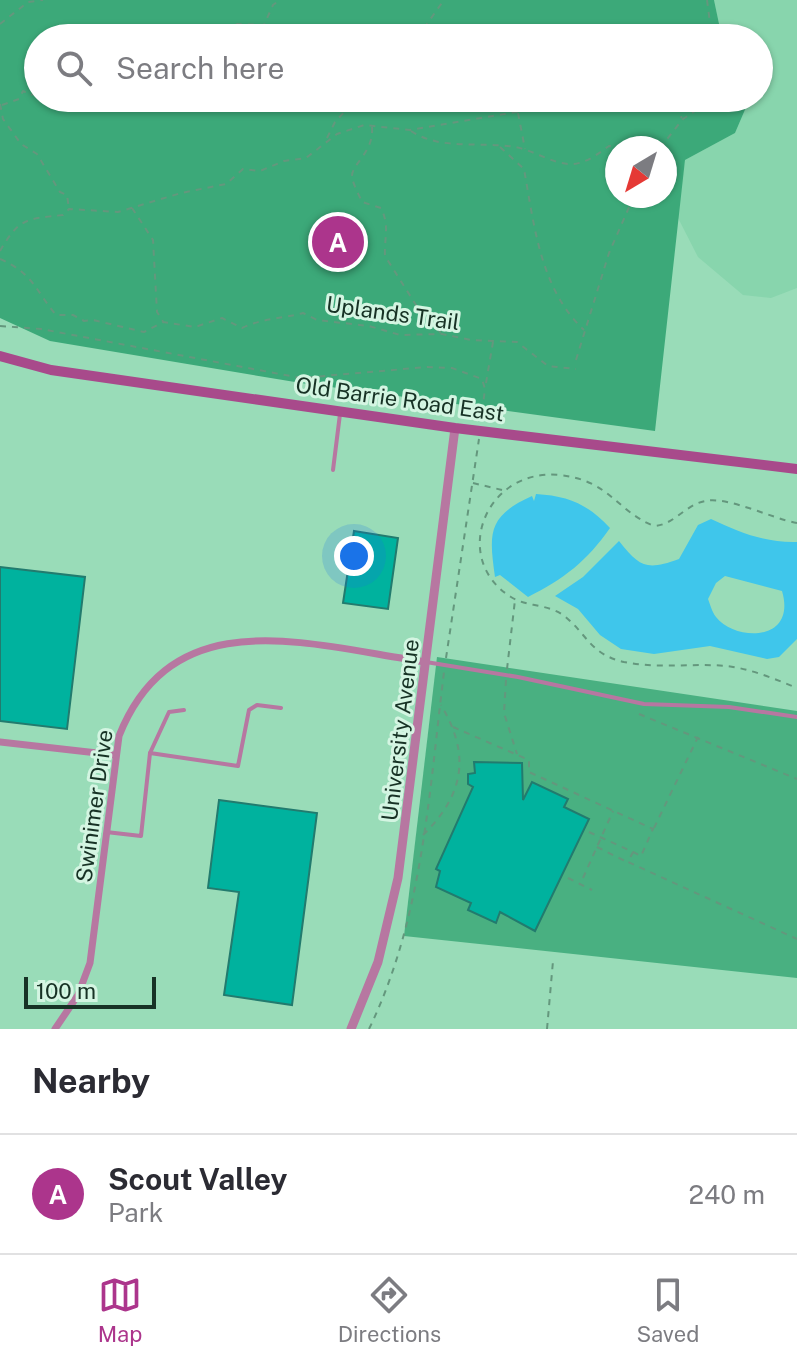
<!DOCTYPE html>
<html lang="en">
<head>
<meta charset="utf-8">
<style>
	:root { --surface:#fff; --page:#f7f7f7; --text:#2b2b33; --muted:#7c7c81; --line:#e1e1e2; --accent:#ac358c }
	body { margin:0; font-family:"Public Sans",sans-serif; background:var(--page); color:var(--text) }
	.compass { position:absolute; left:605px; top:136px; width:72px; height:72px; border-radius:50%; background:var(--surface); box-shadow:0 2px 6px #0004; rotate:218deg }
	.scale { position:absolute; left:24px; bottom:20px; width:132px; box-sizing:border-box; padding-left:8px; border:4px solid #173225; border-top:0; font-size:22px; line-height:28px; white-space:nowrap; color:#173225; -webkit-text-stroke:6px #d4f5e2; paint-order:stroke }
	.you { position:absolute; left:354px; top:556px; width:28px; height:28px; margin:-20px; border:6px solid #fff; border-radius:50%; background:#1a73e8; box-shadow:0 0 0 12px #1a73e833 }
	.badge { display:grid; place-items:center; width:52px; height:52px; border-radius:50%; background:var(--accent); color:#fff; font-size:26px; font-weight:700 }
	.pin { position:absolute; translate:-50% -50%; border:4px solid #fff; box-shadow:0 2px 8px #0006 }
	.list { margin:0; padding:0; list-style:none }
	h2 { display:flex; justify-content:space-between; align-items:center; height:104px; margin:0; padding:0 32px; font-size:34px }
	h2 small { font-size:26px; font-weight:400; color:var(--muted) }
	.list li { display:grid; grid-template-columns:52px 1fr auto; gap:24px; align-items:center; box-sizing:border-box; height:120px; padding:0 32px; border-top:2px solid var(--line) }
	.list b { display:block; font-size:30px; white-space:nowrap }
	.list p { margin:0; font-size:26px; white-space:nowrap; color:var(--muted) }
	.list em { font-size:26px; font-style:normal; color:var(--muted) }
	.icon { flex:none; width:44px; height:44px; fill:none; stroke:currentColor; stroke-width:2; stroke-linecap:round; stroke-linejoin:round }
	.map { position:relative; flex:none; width:797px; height:1029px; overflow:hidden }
	.search { position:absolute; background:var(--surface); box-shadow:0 2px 6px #0004; left:24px; right:24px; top:24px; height:88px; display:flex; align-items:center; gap:20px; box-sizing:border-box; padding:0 28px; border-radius:44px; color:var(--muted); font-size:30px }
	.sheet { height:224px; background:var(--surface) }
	nav { display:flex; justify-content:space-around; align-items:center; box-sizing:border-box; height:112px; border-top:2px solid var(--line); background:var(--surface); font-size:22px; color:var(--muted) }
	nav a { display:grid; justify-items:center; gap:4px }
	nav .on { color:var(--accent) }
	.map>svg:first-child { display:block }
</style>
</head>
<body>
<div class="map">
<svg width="797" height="1029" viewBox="0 0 797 1029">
	<rect width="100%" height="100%" fill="#99dcb8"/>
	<path fill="#88d5ad" d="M714 0H797V288L771 298 743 295 698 257 677 216 685 160 735 133 747 105 744 98H759V38H722Z"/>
	<path fill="#49b081" d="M437 657 797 711V978L404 936Z"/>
	<path fill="#3ca979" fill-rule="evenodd" d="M0 0H714L722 38H38V98H744L747 105 735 133 685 160 655 431 301 383 50 341 0 318ZM617 148H665V196H617Z"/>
	<g fill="#3fc6eb" fill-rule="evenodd">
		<path d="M536 494C568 496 588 504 610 528 587 561 564 579 528 597L500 575 495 577C489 534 487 516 532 496L534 501Z"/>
		<path d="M711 519C739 532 765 543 797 542V639L779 657 767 659 710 646 654 654 621 649 600 635 578 609 555 596 583 577 619 541C640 567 646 571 679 559L698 525ZM725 576 782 591C797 642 736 642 716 617 712 612 710 604 708 599L716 583Z"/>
	</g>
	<g fill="#00b29e" stroke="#227b6e" stroke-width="2">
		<path d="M354 531 398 538 388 609 343 603Z"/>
		<path d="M0 567 85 577 67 729 0 721Z"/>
		<path d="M474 762 522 763 523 800 532 782 568 799 564 807 589 819 535 931 500 912 496 923 468 910 471 903 436 887 440 871 436 869 473 787 468 784V774L475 773Z"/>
		<path d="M219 800 317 813 292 1005 224 995 239 892 208 888Z"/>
	</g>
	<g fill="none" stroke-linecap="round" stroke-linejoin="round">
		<g stroke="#64977d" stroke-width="2" stroke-dasharray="6 6" stroke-linecap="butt">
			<path d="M707 0 712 38"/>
			<path d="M0 24 28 2 43 0"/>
			<path d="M216 38 237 24 264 25 273 5 280 0"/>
			<path d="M417 38 444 0"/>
			<path d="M75 98H85"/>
			<path d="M665 98 682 118"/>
			<path d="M0 104 3 119 21 144 37 154 60 192 67 195 69 209"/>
			<path d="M2 105 19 99 23 91 31 95 38 92"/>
			<path d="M518 113 525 149"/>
			<path d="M372 127C374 153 351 164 352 177 353 184 359 195 362 202L381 208C390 226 384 238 385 256L416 305 441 333"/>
			<path d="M411 131C441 151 480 141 515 147 533 150 551 163 569 164 584 165 598 154 609 146L621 148"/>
			<path d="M327 138 335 122 357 98"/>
			<path d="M500 147 524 169C534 224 540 289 584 330"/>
			<path d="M632 148 662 143"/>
			<path d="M660 148 683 119 714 98"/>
			<path d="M132 208 153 240 157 312 163 321"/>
			<path d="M0 251C19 218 26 219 63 215L69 209 118 212 181 193 226 184 243 169 260 171 284 161 306 158 337 134 364 125 410 130 545 107 576 108 664 98"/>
			<path d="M0 259C34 274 35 290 56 315H73L84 321 93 320 144 332 163 322 195 327 222 318 242 328C263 318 281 319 303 313L317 320 369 326 400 335 442 334 471 340 517 342 548 366 576 369"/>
			<path d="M0 326 41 329 301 378 427 367 452 368 482 379 485 389 481 420"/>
			<path d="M576 360 609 253 634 196"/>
			<path d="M486 383 493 342"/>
			<path d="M473 483 502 490"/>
			<path d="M797 523C770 518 728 496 705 501 685 505 674 525 654 526 616 511 610 480 559 475 485 468 450 559 511 597 527 607 548 604 563 615 587 633 589 654 624 662 659 669 693 663 727 666 751 669 775 679 797 688"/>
			<path d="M446 658 479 439"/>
			<path d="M507 669 515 600"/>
			<path d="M506 680 504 713 517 754"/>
			<path d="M639 714 797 779"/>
			<path d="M453 727 529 760V772L653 829 641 856 633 852"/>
			<path d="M654 828 698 737"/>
			<path d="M589 832 633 852 628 862 797 939"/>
			<path d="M423 835C464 795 471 755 441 705"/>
			<path d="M597 847 627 862"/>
			<path d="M568 878 592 890"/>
			<path d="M583 878 613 811"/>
			<path d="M369 1029C423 918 429 792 444 672"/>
			<path d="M547 1029 553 961"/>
		</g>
		<g stroke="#b777a1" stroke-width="4">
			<path d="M333 470 340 414"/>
			<path d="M426 662 518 677 644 704 729 707 797 717"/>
			<path d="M150 753 238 766 249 710 257 705 281 708"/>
			<path d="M106 832 141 836 150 753 169 712 184 710"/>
		</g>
		<g stroke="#b777a1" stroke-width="7">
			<path d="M0 742 115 755"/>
			<path d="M55 1029 78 995 90 963 119 736C174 598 312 646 426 662"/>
		</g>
		<path stroke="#b777a1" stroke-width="9" d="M351 1029 378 962 398 878 455 428"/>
		<path stroke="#a84a8b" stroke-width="10" d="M0 356 51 370 455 428 797 469"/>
	</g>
	<g text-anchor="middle" stroke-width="6" stroke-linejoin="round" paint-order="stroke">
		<g font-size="22" fill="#173225" stroke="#d4f5e2">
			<text transform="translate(393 313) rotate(8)" y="8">Uplands Trail</text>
			<text transform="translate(400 399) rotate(8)" y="8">Old Barrie Road East</text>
			<text transform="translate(400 730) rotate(-83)" y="8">University Avenue</text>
			<text transform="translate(94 806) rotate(-82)" y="8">Swinimer Drive</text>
		</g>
	</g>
</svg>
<svg class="compass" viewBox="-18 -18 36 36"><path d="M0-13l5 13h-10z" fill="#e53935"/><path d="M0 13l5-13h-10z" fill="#7c7c81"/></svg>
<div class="scale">100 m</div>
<div class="you"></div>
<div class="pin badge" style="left:338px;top:242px">A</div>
<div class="search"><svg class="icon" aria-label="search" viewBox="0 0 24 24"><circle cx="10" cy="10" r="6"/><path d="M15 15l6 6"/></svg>Search here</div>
</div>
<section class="sheet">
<h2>Nearby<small></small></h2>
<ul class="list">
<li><span class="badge">A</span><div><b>Scout Valley</b><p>Park</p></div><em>240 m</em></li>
</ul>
</section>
<nav>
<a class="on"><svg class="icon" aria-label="map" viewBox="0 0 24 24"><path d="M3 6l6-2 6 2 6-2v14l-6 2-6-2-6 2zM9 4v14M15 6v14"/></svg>Map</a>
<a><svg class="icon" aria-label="directions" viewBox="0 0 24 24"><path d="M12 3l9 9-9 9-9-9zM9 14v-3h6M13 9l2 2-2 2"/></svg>Directions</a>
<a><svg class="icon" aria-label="saved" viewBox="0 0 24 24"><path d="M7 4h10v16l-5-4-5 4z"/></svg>Saved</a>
</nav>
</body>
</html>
